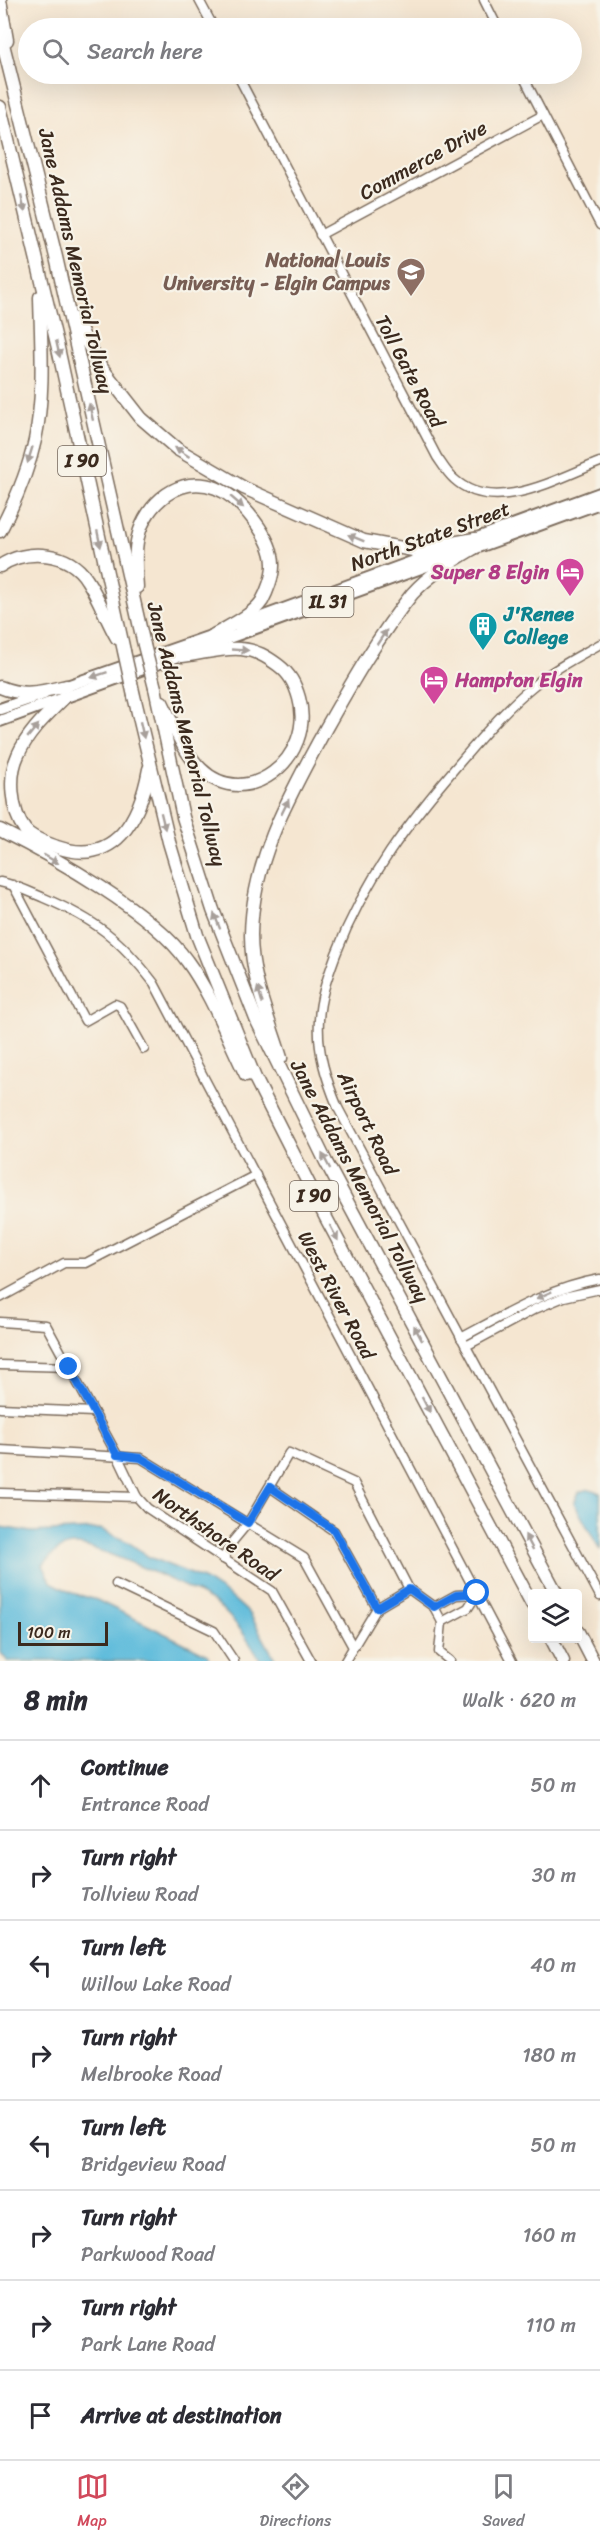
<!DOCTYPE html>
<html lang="en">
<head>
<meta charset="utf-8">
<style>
	:root { --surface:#fff; --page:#f2f2f3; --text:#2b2b33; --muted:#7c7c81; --line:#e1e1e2; --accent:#d1495b }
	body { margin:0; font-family:Sriracha,sans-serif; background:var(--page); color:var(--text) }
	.controls { position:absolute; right:18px; bottom:18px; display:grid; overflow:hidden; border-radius:6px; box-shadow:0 6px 24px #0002 }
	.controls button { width:54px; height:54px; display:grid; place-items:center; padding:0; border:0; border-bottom:2px solid var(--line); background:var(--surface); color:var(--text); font:30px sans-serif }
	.scale { position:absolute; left:18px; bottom:15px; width:90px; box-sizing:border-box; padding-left:6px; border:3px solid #3b2a1e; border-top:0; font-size:16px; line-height:21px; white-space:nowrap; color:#3b2a1e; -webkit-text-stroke:4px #f7f3e8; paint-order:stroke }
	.stop { position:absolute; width:18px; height:18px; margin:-14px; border:4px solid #1a73e8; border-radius:50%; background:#fff }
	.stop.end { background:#1a73e8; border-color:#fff; box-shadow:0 2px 6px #0008 }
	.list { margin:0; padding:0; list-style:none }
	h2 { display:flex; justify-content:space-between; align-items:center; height:78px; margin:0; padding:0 24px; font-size:26px }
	h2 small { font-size:20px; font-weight:400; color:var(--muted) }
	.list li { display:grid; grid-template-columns:39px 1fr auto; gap:18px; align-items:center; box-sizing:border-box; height:90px; padding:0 24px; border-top:2px solid var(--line) }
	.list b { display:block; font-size:22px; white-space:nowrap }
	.list p { margin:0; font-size:20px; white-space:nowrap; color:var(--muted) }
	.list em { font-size:20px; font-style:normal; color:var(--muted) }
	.icon { flex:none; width:33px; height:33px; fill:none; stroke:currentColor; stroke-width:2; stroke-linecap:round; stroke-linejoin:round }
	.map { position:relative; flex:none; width:600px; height:1661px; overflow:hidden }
	.search { position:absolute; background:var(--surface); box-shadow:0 6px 24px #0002; left:18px; right:18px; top:18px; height:66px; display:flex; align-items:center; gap:15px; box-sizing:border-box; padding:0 21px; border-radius:33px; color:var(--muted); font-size:22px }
	.sheet { height:798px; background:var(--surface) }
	nav { display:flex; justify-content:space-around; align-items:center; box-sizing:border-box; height:84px; border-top:2px solid var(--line); background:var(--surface); font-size:16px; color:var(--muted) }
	nav a { display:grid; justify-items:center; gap:3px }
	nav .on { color:var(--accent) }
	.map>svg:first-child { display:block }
</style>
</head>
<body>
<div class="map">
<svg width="600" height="1661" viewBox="0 0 600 1661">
	<rect width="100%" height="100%" fill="#f7f3e8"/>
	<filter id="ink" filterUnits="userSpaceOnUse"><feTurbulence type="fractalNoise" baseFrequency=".0167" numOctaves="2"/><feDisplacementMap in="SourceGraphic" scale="12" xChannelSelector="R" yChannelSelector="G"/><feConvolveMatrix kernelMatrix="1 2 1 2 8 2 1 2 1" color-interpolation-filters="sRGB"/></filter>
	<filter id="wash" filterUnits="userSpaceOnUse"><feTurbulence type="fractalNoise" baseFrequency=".008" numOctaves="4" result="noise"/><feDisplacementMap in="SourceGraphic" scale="24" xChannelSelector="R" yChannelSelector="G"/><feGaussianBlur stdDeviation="1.35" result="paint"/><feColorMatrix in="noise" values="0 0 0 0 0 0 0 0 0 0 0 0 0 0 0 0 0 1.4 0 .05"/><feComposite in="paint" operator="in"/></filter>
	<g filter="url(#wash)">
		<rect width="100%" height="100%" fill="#f5e6d1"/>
		<g fill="#5dbbdb" stroke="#4c727c" stroke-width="1.5">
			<path d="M590 1489 600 1493V1550L574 1503 579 1492Z"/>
			<path d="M0 1527 31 1532 100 1529 128 1542 149 1557 205 1580 232 1598 250 1614 276 1661H261C248 1640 236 1620 216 1604 200 1591 90 1542 72 1545 58 1547 52 1555 43 1565L51 1582 72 1593 97 1600 208 1655 210 1661H8L0 1652Z"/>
		</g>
	</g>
	<g filter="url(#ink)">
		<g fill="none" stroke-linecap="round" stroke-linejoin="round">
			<g stroke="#7c6c5d" stroke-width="11">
				<g id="minor">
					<path d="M199 0 214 28"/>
					<path d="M484 0 498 28"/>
					<path d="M237 74 437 457C442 464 447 473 454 479 494 516 558 478 600 462"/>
					<path d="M522 74 600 225"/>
					<path d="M320 235 543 115"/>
					<path d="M600 644C579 656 557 667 538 682 509 705 485 733 462 760 410 820 364 880 336 954 328 976 320 997 319 1020 317 1052 326 1079 338 1108L600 1596"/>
					<path d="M0 882C16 885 30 892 44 898 96 920 120 939 154 983L512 1661"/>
					<path d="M13 885 85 1021 115 1004 120 1006 144 1049"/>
					<path d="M0 1298 64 1263H86L256 1175"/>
					<path d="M0 1322 46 1325 117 1455 137 1497 147 1508 272 1591 311 1661"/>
					<path d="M461 1338C506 1314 549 1288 600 1279"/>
					<path d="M466 1346 535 1309 564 1297 600 1289"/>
					<path d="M0 1365 69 1367"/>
					<path d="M0 1408 93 1412"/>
					<path d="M0 1450 141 1458 304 1558 353 1647"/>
					<path d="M270 1487 334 1531 377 1608"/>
					<path d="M0 1493 137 1497"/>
					<path d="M223 1559 233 1541 248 1523 289 1453 354 1483 409 1589 434 1607 442 1622 439 1652 450 1661"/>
					<path d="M116 1584 214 1631 234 1661"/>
					<path d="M434 1607 456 1595 477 1594"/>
					<path d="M442 1622 468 1608 477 1594"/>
					<path d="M345 1661 377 1608 409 1589"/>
				</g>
			</g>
			<g stroke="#7c6c5d" stroke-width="14">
				<g id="major">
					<path d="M237 626 600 493"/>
					<path d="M58 689 222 632"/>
					<path d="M0 709 44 694"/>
					<path d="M0 721 600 503"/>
				</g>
			</g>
			<g stroke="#7c6c5d" stroke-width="15">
				<g id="highway">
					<path d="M0 0 7 40"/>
					<path d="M0 32 56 257 144 645"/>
					<path d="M0 107 58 348 124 651"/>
					<path d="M77 319 83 335 101 367 141 418 177 449 244 488 364 541 413 550 475 539"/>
					<path d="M0 531C15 502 28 472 35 440 45 393 41 344 40 297"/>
					<path d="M0 566C26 548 69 551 87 580 99 598 106 619 117 638"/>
					<path d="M137 587C136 571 134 552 138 537 146 503 180 474 216 488 241 498 274 539 273 566 273 576 267 592 262 601 252 616 229 626 214 635"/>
					<path d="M0 687C24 697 41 692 66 686"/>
					<path d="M155 688 183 817 213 910 256 1019 326 1162 557 1594"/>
					<path d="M134 696 169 842 197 935 255 1078 325 1216 532 1604"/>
					<path d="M64 698C47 715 28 732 18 755 8 776 11 811 25 830 32 839 47 843 57 847 116 867 140 818 149 769"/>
					<path d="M162 702C173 724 183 752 201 769 246 813 316 758 299 698 295 684 290 674 278 665 267 657 256 650 241 649 223 647 201 654 182 656"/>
					<path d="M0 830C54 857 153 912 187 961 212 995 227 1037 246 1075"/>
					<path d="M281 1058C268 1016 251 979 251 935 252 859 291 793 326 728 352 682 379 635 412 594 429 575 452 561 474 548"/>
					<path d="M578 1632 593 1661"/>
					<path d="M551 1638 563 1661"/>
				</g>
			</g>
			<use href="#minor" stroke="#fff" stroke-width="8"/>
			<use href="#major" stroke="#fff" stroke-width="10"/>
			<use href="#highway" stroke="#fff" stroke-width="12"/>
			<g stroke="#7c6c5d" stroke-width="15" stroke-linecap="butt">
				<g id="highway-bridge">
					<path d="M144 645 155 688"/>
					<path d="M124 651 134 696"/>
				</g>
			</g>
			<use href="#highway-bridge" stroke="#fff" stroke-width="12"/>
		</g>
		<defs><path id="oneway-solid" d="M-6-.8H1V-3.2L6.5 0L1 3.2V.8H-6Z" transform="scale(1.5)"/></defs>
		<g fill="#a79f9a">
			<use href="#oneway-solid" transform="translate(23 204) rotate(77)"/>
			<use href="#oneway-solid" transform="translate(58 349) rotate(77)"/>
			<use href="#oneway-solid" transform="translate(91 412) rotate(-103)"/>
			<use href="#oneway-solid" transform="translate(182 452) rotate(-147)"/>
			<use href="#oneway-solid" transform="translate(30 455) rotate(107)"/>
			<use href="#oneway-solid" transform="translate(237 502) rotate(41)"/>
			<use href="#oneway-solid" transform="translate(356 538) rotate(-158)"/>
			<use href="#oneway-solid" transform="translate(99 539) rotate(78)"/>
			<use href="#oneway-solid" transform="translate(382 637) rotate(-56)"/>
			<use href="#oneway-solid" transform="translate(240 650) rotate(3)"/>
			<use href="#oneway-solid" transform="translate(99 675) rotate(161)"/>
			<use href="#oneway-solid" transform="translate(142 730) rotate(77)"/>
			<use href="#oneway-solid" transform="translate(33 731) rotate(-50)"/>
			<use href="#oneway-solid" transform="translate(285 807) rotate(-64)"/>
			<use href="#oneway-solid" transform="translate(163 821) rotate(76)"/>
			<use href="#oneway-solid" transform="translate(51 859) rotate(30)"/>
			<use href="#oneway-solid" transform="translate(217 921) rotate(-111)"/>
			<use href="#oneway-solid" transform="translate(260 995) rotate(-107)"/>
			<use href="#oneway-solid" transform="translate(326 1161) rotate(-118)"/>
			<use href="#oneway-solid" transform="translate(334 1233) rotate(62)"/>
			<use href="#oneway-solid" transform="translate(544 1295) rotate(156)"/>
			<use href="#oneway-solid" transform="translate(418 1333) rotate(-118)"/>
			<use href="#oneway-solid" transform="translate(426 1405) rotate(62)"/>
			<use href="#oneway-solid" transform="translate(529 1542) rotate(-118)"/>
		</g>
	</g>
	<g fill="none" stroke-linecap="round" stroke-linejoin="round" filter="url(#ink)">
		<path stroke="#1a73e8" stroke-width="8" d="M69 1367 117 1455 141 1458 248 1523 270 1487 334 1530 377 1608 409 1589 434 1607 456 1595 477 1593"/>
	</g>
	<defs>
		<g id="university-pin" transform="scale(1.5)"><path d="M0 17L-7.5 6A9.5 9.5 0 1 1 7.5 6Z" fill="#8d6e63" stroke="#f7f3e8"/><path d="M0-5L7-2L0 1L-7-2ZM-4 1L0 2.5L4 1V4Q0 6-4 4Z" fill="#fff"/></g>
		<g id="hotel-pin" transform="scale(1.5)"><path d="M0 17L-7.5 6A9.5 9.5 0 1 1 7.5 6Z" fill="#d1479c" stroke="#f7f3e8"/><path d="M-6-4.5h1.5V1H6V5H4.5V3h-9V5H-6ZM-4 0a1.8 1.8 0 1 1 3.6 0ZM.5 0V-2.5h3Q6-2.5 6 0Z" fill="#fff"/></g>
		<g id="building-pin" transform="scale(1.5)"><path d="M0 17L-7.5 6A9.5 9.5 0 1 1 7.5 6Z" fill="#0f9aa8" stroke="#f7f3e8"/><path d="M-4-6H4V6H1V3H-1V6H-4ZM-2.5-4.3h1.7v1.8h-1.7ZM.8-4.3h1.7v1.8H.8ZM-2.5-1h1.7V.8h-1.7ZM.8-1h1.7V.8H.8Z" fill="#fff"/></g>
	</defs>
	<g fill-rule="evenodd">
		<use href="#university-pin" x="411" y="272"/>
		<use href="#hotel-pin" x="570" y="572"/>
		<use href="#building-pin" x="483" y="626"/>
		<use href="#hotel-pin" x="434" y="680"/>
	</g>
	<g text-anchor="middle" stroke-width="4.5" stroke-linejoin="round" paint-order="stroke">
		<g fill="#f7f3e8" stroke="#73665b" stroke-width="1.5">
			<rect x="58" y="446" width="48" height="30" rx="4.5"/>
			<rect x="302.5" y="587" width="51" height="30" rx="4.5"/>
			<rect x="290" y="1181" width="48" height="30" rx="4.5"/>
		</g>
		<g font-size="18" font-weight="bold" fill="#3b2a1e">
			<text x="82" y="467">I 90</text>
			<text x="328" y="608">IL 31</text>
			<text x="314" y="1202">I 90</text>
		</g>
		<g font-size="20" fill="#3b2a1e" stroke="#f7f3e8">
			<text transform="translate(423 160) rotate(-29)" y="7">Commerce Drive</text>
			<text transform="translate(76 261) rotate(77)" y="7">Jane Addams Memorial Tollway</text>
			<text transform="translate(410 371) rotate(62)" y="7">Toll Gate Road</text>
			<text transform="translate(430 536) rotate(-20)" y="7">North State Street</text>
			<text transform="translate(187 734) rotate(76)" y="7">Jane Addams Memorial Tollway</text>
			<text transform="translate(368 1123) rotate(64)" y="7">Airport Road</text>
			<text transform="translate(360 1181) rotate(62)" y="7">Jane Addams Memorial Tollway</text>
			<text transform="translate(337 1295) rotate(62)" y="7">West River Road</text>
			<text transform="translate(216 1534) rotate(35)" y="7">Northshore Road</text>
		</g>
		<g font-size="20" font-weight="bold" fill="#785e54" stroke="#f7f3e8" text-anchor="end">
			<text x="390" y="267">National Louis<tspan x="390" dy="23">University - Elgin Campus</tspan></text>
		</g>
		<g font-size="20" font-weight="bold" fill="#b23c85" stroke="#f7f3e8" text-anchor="end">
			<text x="549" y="579">Super 8 Elgin</text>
			<text x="455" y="687" text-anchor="start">Hampton Elgin</text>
		</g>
		<g font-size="20" font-weight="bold" fill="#0d838f" stroke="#f7f3e8" text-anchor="start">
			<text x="504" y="621">J'Renee<tspan x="504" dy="23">College</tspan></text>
		</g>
	</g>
</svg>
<div class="controls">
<button><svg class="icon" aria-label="layers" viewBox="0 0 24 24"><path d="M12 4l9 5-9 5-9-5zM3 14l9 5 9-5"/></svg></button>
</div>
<div class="scale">100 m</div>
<div class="stop" style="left:477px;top:1593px"></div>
<div class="stop end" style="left:69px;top:1367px"></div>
<div class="search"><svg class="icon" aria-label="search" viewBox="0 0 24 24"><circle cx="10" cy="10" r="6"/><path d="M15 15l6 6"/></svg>Search here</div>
</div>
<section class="sheet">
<h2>8 min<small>Walk · 620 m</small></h2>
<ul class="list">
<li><svg class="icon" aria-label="ahead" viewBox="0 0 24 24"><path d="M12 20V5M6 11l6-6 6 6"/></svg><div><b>Continue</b><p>Entrance Road</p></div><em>50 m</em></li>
<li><svg class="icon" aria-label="right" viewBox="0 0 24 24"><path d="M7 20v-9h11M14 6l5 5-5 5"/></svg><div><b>Turn right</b><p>Tollview Road</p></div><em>30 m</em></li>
<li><svg class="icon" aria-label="left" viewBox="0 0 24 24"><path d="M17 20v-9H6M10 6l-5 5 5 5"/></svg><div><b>Turn left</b><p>Willow Lake Road</p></div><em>40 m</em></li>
<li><svg class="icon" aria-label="right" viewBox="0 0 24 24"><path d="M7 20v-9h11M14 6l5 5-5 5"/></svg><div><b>Turn right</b><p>Melbrooke Road</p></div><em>180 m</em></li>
<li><svg class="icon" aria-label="left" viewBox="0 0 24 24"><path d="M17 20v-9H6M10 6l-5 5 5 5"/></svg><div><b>Turn left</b><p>Bridgeview Road</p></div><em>50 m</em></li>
<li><svg class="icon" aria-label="right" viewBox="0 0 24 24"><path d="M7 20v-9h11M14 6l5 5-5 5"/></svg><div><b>Turn right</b><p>Parkwood Road</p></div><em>160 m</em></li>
<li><svg class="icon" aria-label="right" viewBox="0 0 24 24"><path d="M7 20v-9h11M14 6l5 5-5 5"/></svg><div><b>Turn right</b><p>Park Lane Road</p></div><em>110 m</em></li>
<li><svg class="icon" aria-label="arrive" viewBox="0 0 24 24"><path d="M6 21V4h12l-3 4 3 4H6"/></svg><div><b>Arrive at destination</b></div></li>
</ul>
</section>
<nav>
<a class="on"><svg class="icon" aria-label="map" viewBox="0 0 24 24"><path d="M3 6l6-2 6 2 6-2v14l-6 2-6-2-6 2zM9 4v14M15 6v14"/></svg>Map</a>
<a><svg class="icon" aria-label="directions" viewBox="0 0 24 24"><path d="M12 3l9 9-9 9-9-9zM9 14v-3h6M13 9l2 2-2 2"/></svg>Directions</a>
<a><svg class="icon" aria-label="saved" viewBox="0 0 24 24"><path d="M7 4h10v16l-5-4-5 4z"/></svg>Saved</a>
</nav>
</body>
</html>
